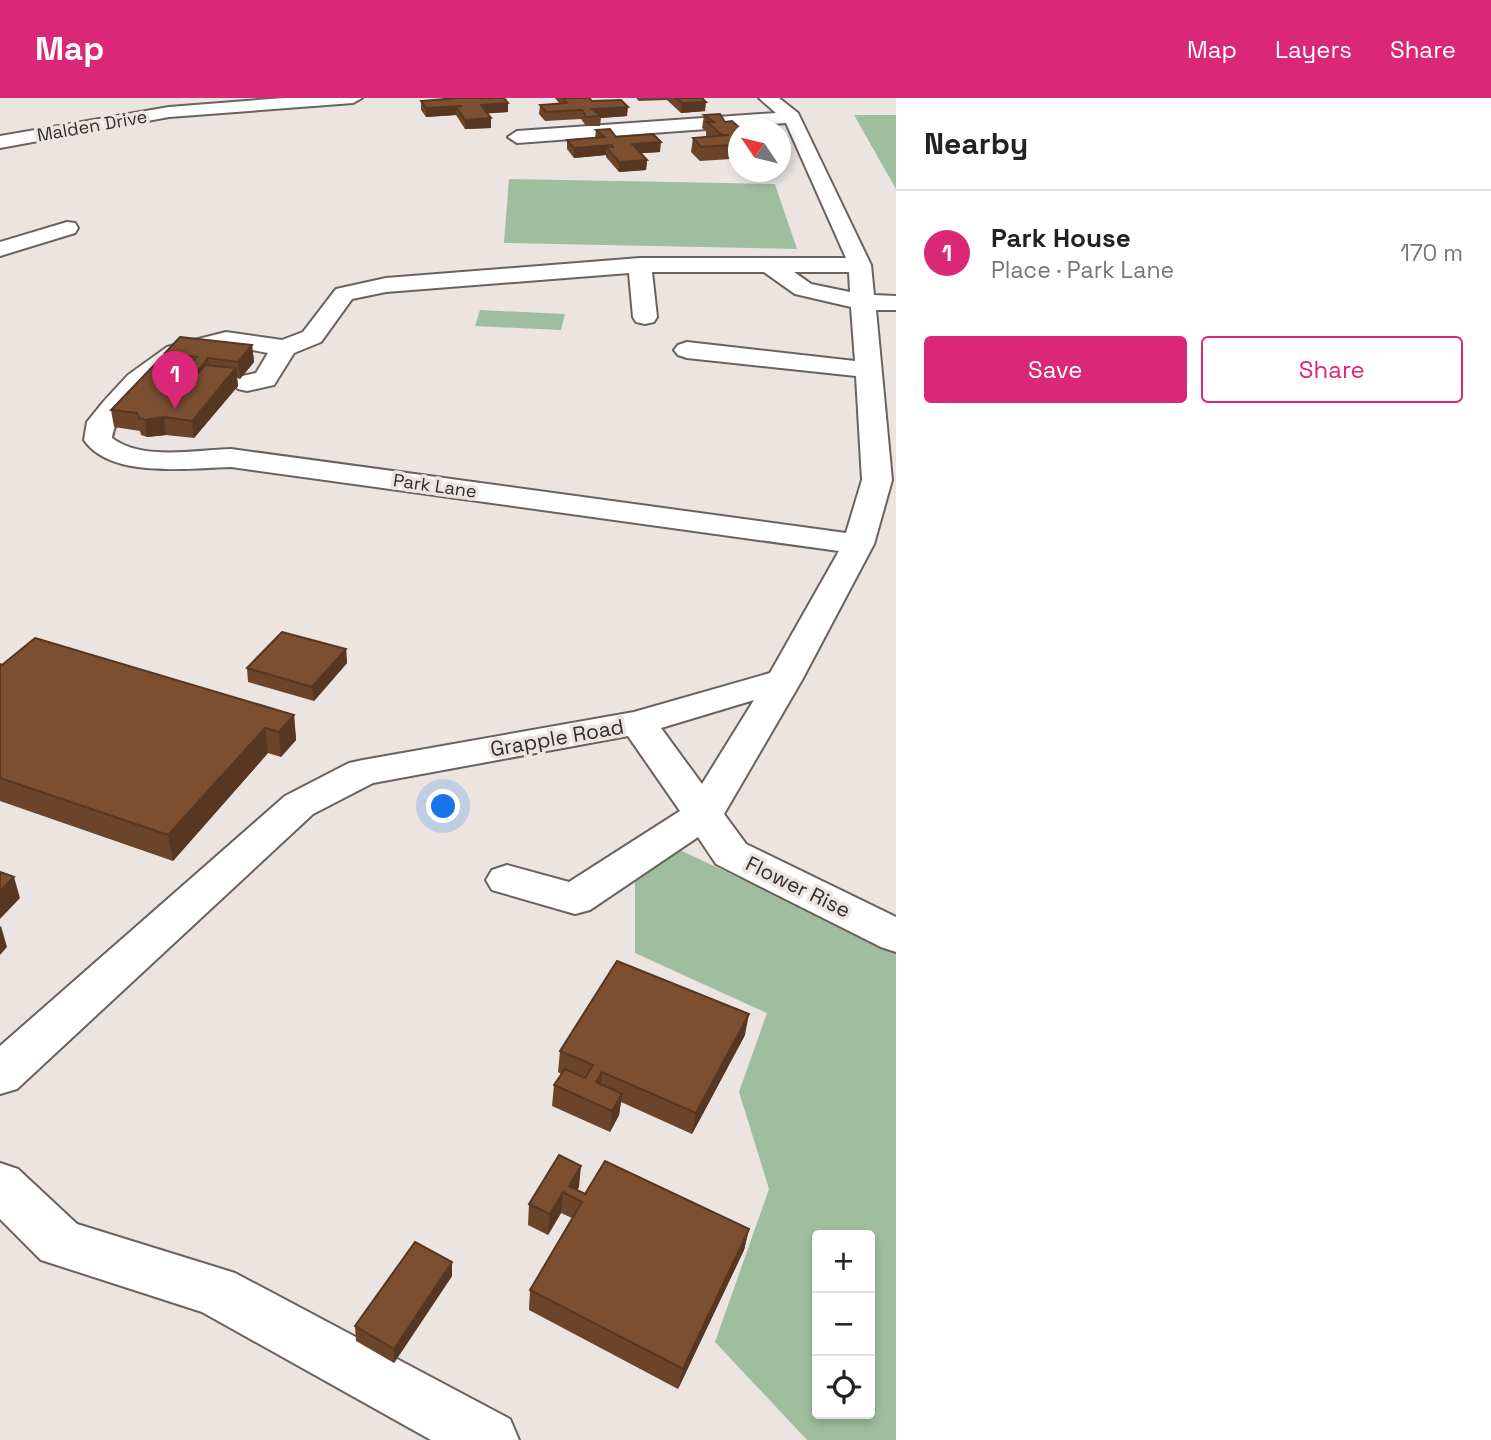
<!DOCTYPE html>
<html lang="en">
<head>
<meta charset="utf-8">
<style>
	:root { --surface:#fff; --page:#f6f6f6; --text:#222; --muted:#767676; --line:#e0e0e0; --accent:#db2777 }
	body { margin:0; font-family:"Space Grotesk",sans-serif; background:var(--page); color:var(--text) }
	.controls { position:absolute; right:21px; bottom:21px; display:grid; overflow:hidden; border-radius:7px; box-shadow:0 4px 10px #0003 }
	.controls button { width:63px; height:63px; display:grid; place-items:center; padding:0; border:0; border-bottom:2px solid var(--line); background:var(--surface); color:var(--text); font:35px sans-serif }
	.compass { position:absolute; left:728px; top:21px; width:63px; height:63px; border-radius:50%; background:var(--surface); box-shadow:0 4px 10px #0003; rotate:305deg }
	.you { position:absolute; left:444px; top:709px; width:24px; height:24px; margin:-18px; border:5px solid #fff; border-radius:50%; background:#1a73e8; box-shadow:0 0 0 10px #1a73e833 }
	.badge { display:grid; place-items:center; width:46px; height:46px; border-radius:50%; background:var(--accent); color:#fff; font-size:23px; font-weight:700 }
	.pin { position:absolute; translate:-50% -58px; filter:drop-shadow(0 2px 4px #0008) }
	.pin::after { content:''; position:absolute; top:37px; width:24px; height:21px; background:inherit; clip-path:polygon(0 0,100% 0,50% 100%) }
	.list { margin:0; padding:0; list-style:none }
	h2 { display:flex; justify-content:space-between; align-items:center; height:91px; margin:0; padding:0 28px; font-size:30px }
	h2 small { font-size:23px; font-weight:400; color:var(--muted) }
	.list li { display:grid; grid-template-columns:46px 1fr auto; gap:21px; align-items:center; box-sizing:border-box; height:126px; padding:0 28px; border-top:2px solid var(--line) }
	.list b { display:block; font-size:26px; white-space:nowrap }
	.list p { margin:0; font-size:23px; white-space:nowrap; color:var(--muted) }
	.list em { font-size:23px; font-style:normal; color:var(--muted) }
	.actions { display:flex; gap:14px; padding:21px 28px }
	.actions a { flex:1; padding:16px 0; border:2px solid var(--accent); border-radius:7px; text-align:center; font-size:24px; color:var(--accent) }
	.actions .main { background:var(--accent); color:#fff }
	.icon { flex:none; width:38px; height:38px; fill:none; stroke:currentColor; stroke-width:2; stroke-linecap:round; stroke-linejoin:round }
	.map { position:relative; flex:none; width:896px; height:1342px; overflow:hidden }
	header { display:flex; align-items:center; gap:42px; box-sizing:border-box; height:98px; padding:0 35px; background:var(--accent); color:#fff }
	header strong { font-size:33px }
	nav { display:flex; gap:38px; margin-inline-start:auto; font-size:24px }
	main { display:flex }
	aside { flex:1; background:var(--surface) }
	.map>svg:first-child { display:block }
</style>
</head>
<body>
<header>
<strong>Map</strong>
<nav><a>Map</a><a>Layers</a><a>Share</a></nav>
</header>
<main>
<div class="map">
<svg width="896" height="1342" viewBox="0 0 896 1342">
	<rect width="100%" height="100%" fill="#ebe4e0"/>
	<g fill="#9fbe9f" fill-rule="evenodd">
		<path d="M854 17H896V91Z"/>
		<path d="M509 81 775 86 797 151 504 145Z"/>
		<path d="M480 212 565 216 561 232 475 228Z"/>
		<path d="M680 752 896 854V1342H807L715 1244 769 1091 739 994 767 915 635 855V780ZM817 1137H870V1316H817Z"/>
	</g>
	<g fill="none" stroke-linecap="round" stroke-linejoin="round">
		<g stroke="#696360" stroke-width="4">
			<g id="minor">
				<path d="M284 0H362L353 5 169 19 0 50V38L169 9Z"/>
				<path d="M759 0H779L798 15 871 167 874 197 896 198V212H876L892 382 874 446 802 582 724 716 746 746 896 819V854L881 849 716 766 698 739 590 812 575 816 492 792 486 782 492 772 507 767 569 784 680 713 628 638 373 685 313 716 17 991 0 996V948L285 698 349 665 363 662 634 614 770 575 839 453 231 369C189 370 111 381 84 342L87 324 104 303 128 277 167 249 226 234 282 242 303 234 336 191 386 180 640 160H846L786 25 517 45 508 39 517 33 776 15ZM652 174H764L795 196 851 209 855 263 687 244 678 247 674 252 678 257 687 260 856 278 862 382 846 435 231 351C195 352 142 363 112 340 119 298 185 253 225 249 238 248 255 253 268 255L256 275 238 279 234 285 238 291 247 293 274 287 294 255 321 244 352 201 386 194 629 175 633 219 636 224 645 226 654 224 657 219ZM794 174H849L850 194 811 186ZM754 602 702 686 661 630Z"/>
				<path d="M67 124 75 125 78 130 75 135 0 158V144Z"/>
				<path d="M0 1065 18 1071 77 1126 235 1175 510 1321 519 1342H431L202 1214 41 1162 0 1121Z"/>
			</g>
		</g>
		<use href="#minor" fill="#fff" fill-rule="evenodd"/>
	</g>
	<g fill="#6b442a">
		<path d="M450 0H504L508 5V14L487 15 491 30 465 31 456 17 426 19 421 12V3Z"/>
		<path d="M555 0H589L592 3 627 18 601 20 600 28H586L581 21 545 23 539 16 540 7 559 5Z"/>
		<path d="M636 0H702L705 13 681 15 667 2 639 3Z"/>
		<path d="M704 17 725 24 738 32V68L731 61 700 63 691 54 693 40 707 39 706 37V33L702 30Z"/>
		<path d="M596 32 616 39 660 54 641 55 647 62 646 72 619 74 606 59V57L574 60 567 51V42L595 40Z"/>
		<path d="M780 38 786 43 784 57H780Z"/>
		<path d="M745 74H775V75L748 77Z"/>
		<path d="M252 247 254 264 240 281 237 280 238 288 194 340 166 337 147 339 141 337 140 333 114 329 111 312 166 265 165 255Z"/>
		<path d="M346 551 347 565 314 603 248 584 247 570Z"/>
		<path d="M0 566 294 617 296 642 281 659 268 655 173 763 0 703Z"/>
		<path d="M745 937 692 1036 621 1004 619 1017 610 1034 552 1008 554 987 561 976 558 974 560 953Z"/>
		<path d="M579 1089 577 1092 585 1096 749 1131 744 1152 678 1291 529 1212 530 1192 572 1120 561 1115 548 1137 528 1127 529 1106Z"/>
		<path d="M452 1164V1178L394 1265 356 1243 355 1228Z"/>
	</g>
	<g fill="#573722">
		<path d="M706 4 705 13 681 15 682 5Z"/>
		<path d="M508 5V14L481 16V7Z"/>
		<path d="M462 8 456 9V17L426 19V10Z"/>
		<path d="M628 9 627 18 601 20V18L592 11Z"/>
		<path d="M491 20V30L465 31V22Z"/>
		<path d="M661 44 660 54 631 56 632 46Z"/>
		<path d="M612 47 611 55 606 49V57L574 60V50Z"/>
		<path d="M647 62 646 72 619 74V64Z"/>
		<path d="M252 247 254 264 240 281 238 264Z"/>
		<path d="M208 260 210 277 195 276Z"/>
		<path d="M180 267 182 284 173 275Z"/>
		<path d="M236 270 238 288 194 340 192 323Z"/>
		<path d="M164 319 166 337 147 339 145 322Z"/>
		<path d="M346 551 347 565 314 603 312 589Z"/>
		<path d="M294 617 296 642 281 659 279 634Z"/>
		<path d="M265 630 268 655 173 763 168 737Z"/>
		<path d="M14 779 20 800 0 821V793Z"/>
		<path d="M1 828 7 849 0 857V829Z"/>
		<path d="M749 916 745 937 692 1036 696 1015Z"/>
		<path d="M602 974 600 995 593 1005 596 984Z"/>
		<path d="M622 996 619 1017 610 1034 612 1013Z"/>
		<path d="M581 1068 579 1089 573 1099 569 1088Z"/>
		<path d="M563 1094 561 1115 548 1137 550 1116Z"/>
		<path d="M749 1131 744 1152 678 1291 683 1271Z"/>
		<path d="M452 1164V1178L394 1265V1251Z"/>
	</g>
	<g fill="#7c4f31" stroke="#573722" stroke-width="2">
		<path d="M457 0H504L508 5 481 7 491 20 465 22 456 9 462 8 426 10 421 3Z"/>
		<path d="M563 0H589L592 3 621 2 628 9 592 11 601 18 586 19 582 12 546 14 540 7 567 5Z"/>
		<path d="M676 0H702L706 4 682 5Z"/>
		<path d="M720 16 725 24 732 23 742 32H738V52L732 47 701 49 693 40 729 37H722L707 24H714L704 17Z"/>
		<path d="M610 31 616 39 653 36 661 44 632 46 647 62 619 64 606 49H613L612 47 574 50 567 42 605 39 596 32Z"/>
		<path d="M180 239 252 247 238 264 208 260 195 276H198L205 267 236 270 192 323 164 319 145 322 139 320 137 315 111 312 157 264 180 267 173 275 182 276 197 259 165 255Z"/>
		<path d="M282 534 346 551 312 589 247 570Z"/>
		<path d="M35 540 294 617 279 634 265 630 168 737 0 680V566L2 567Z"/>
		<path d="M0 774 14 779 0 793Z"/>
		<path d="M617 863 749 916 696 1015 602 974 596 984 622 996 612 1013 554 987 565 971 585 980 593 967 560 953Z"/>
		<path d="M559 1057 581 1068 569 1088 585 1096 605 1063 749 1131 683 1271 530 1192 582 1104 563 1094 550 1116 529 1106Z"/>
		<path d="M415 1144 452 1164 394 1251 355 1228Z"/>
	</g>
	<g text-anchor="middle" stroke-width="7" stroke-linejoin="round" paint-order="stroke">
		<g font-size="18" fill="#302d2c" stroke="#ebe4e0">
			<text transform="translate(92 28) rotate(-10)" y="6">Malden Drive</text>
			<text transform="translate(435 388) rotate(8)" y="6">Park Lane</text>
		</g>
		<g font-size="21" fill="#302d2c" stroke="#ebe4e0">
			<text transform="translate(557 640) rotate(-10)" y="7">Grapple Road</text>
			<text transform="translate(798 789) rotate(26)" y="7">Flower Rise</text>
		</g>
	</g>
</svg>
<div class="controls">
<button>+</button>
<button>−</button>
<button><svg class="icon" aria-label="locate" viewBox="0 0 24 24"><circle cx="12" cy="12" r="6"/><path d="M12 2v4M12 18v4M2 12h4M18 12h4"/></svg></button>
</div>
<svg class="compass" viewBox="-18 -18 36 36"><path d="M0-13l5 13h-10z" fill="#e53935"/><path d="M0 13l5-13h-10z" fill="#767676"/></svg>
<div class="you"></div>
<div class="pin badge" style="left:175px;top:311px">1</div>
</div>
<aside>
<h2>Nearby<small></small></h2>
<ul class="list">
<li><span class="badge">1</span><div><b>Park House</b><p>Place · Park Lane</p></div><em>170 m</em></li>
</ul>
<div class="actions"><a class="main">Save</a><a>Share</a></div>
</aside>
</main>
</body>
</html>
